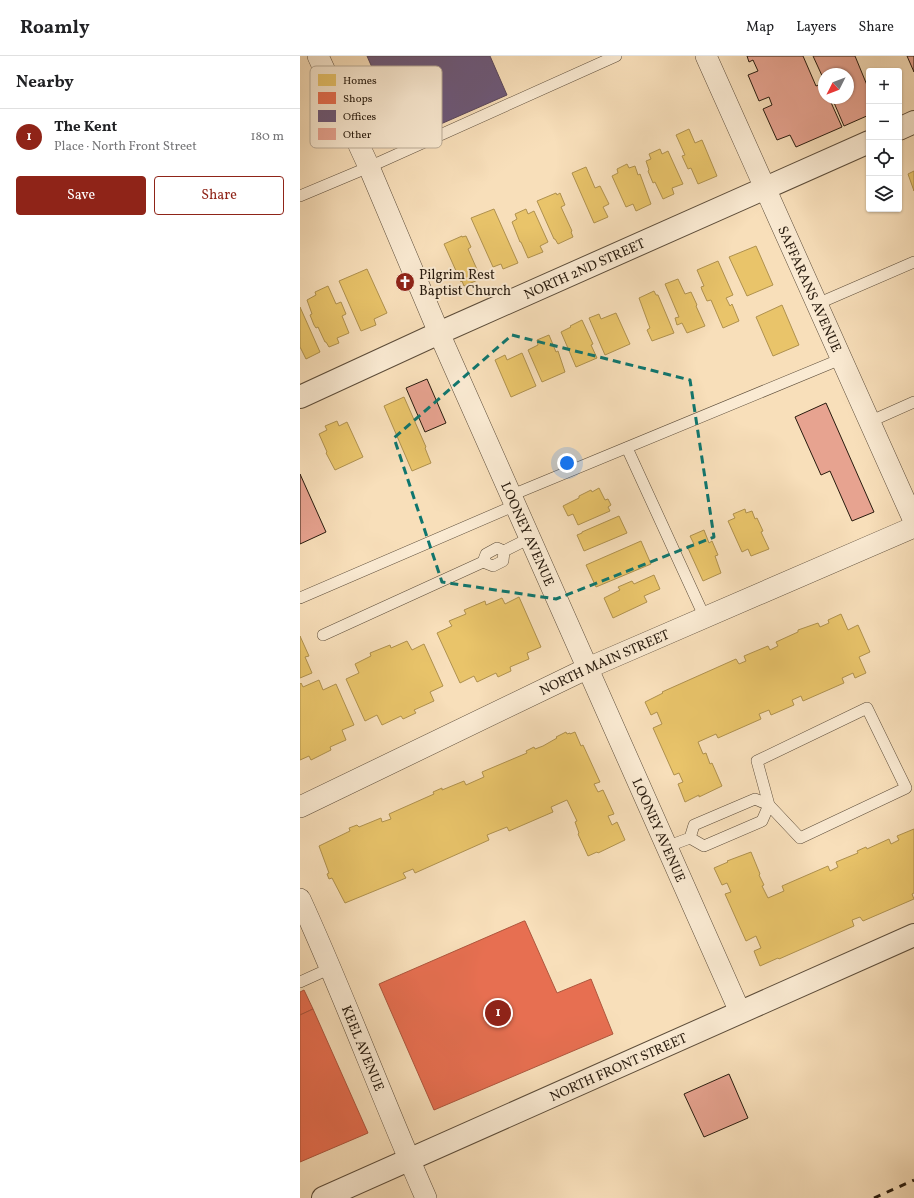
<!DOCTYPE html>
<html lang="en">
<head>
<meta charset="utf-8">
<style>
	:root { --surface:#fff; --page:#f6f6f6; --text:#202124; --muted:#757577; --line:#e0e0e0; --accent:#8f2418 }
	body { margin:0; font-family:Vollkorn,serif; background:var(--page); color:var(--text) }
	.controls { position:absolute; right:12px; top:12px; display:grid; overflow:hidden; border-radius:4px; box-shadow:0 1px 3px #0004 }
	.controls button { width:36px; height:36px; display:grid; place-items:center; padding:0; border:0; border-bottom:1px solid var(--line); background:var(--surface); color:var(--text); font:20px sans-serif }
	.compass { position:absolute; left:518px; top:12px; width:36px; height:36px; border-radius:50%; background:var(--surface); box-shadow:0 1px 3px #0004; rotate:228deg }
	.you { position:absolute; left:267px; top:407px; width:14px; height:14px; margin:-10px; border:3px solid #fff; border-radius:50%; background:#1a73e8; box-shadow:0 0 0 6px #1a73e833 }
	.badge { display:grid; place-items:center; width:26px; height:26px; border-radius:50%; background:var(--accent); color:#fff; font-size:13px; font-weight:700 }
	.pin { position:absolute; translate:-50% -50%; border:2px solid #fff; box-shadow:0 1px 4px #0006 }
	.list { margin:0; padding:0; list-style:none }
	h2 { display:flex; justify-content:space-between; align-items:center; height:52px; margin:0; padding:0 16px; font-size:17px }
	h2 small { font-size:13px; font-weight:400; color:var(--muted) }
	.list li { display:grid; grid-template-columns:26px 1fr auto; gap:12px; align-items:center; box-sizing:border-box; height:56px; padding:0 16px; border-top:1px solid var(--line) }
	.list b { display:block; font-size:15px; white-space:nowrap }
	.list p { margin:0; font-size:13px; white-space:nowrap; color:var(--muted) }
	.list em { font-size:13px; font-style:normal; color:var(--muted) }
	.actions { display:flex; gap:8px; padding:12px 16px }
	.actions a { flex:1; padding:9px 0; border:1px solid var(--accent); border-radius:4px; text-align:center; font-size:14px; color:var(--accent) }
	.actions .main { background:var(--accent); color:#fff }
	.icon { flex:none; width:22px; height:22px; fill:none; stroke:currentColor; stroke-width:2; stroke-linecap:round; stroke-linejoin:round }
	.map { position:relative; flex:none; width:614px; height:1142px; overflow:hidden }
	header { display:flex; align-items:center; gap:24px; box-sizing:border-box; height:56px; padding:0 20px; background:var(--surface); border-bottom:1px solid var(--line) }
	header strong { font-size:19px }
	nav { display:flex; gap:22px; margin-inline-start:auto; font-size:14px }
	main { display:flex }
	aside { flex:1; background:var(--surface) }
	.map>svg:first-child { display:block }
</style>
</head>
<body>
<header>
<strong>Roamly</strong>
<nav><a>Map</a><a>Layers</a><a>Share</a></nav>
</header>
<main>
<aside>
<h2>Nearby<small></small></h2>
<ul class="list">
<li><span class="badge">1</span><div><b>The Kent</b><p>Place · North Front Street</p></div><em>180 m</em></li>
</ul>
<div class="actions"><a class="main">Save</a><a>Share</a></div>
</aside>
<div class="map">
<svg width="614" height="1142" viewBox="0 0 614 1142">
	<rect width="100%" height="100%" fill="#f8dfba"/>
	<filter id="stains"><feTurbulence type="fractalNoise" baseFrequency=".005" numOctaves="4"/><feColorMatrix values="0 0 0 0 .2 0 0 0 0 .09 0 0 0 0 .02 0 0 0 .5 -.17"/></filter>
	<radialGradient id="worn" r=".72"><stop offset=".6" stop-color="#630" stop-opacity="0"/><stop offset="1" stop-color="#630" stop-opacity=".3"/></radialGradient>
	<g fill="#e9c46a" stroke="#af914e">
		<path d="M389 73 395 87 402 84 417 120 398 128 391 112 388 113 382 100 385 99 376 79Z"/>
		<path d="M360 93 362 98 368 95 383 128 372 132 374 138 363 143 355 126 353 127 348 115 349 114 346 105 351 103 349 98Z"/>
		<path d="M327 108 329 112 335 110 338 119 340 118 351 148 336 155 333 148 326 151 312 120 318 117 317 113Z"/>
		<path d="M286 111 295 132 300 130 309 148 303 151 308 161 294 167 272 117Z"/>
		<path d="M614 115V135L608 118Z"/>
		<path d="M256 137 257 139 260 137 265 149 261 151 272 175 271 176 273 181 258 188 255 183H254L237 145Z"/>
		<path d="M194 153 218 207 203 213 201 208 193 211 171 162Z"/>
		<path d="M226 153 228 158 234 155 248 186 240 190 243 196 228 202 221 186H220L212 166 217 163 215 158Z"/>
		<path d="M162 180V181L166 180 171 191 168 193 179 218 178 219 180 223 164 230 162 225 161 226 144 188Z"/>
		<path d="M456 190 473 229 447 240 429 201Z"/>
		<path d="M418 205 433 239 426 242 430 250 432 248 439 265 423 272 411 244 407 245 402 234 401 231 404 230 397 214Z"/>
		<path d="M67 213 87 257 74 263 76 269 61 275 39 225Z"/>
		<path d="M378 223 385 238 391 236 397 249 396 250 405 270 387 277 382 267 377 269 375 262 379 261 365 228Z"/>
		<path d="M28 230 36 248 41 246 46 258 42 260 49 277 37 282 39 287 29 291 26 286H25L18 271 16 272 14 269 10 259 12 258 7 244 16 239 15 236Z"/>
		<path d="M354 235 356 239H358L374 277 352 285 347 274 350 272 339 242Z"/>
		<path d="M482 249 499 289 473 300 456 261Z"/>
		<path d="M0 251 20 296 6 303 0 291Z"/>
		<path d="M316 257 330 288 305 299 289 262 299 258 301 263Z"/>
		<path d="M282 264 293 288 291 289 297 302 276 311 261 276 271 271 270 270Z"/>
		<path d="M249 279 256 296 258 295 265 316 242 326 228 294 238 289 237 284Z"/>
		<path d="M222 297 236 330 211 341 195 304 205 299 207 304Z"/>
		<path d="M104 341 126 391 125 392 131 407 112 415 84 350Z"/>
		<path d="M37 365 39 370 47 366 63 401 35 414 26 397 27 396 19 378 27 374 25 370Z"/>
		<path d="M299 432 305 444 308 443 311 449 308 451 310 455 278 469 273 458 268 460 263 450 279 442V440L291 434 292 436Z"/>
		<path d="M445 453 446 457 452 455 455 463 457 462 463 475 461 476 469 493 451 500 448 493 442 496 428 465 435 462 433 458Z"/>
		<path d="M319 460 327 477 284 495 277 479 282 477V476Z"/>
		<path d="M404 474 409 487 412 485 418 499 415 500 421 517 403 525 387 490 394 488 390 480Z"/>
		<path d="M341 485 351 508 296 531 286 509Z"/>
		<path d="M354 519 360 533 344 540 347 546 313 562 304 542 320 534 318 531 332 525 334 528Z"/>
		<path d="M219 541 241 591 227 597 229 603 210 611 211 615 198 621 196 617 177 626 174 620 160 627 137 577 152 570 149 565 166 558 164 554 185 545 186 549 202 542 205 548Z"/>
		<path d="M541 558 548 574 558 569 570 596 559 601 566 617 555 622 553 617 542 622 544 627 503 645 501 640 492 644 494 649 471 659 469 654 459 658 461 663 418 682 416 678 398 686 403 698 406 697 410 708 412 707 422 730 399 741V739L385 746 378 728 383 726 379 717 374 719 353 672 362 668 357 656 351 659 345 646 363 637 362 636 436 603 439 608 446 605 444 600 468 590 470 594 478 590 476 586 498 576V574L518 567 520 571 529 567 528 564Z"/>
		<path d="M0 580 9 600 5 601 12 617 0 622Z"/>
		<path d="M107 585 112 594 124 588 143 630 130 636 134 645 114 654 116 657 103 663 101 660 82 669 77 659 65 665 46 623 59 617 55 608 71 600 70 597 90 589 91 592Z"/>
		<path d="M19 624 23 634 36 628 54 669 42 674 46 684 30 691 31 694 11 704 9 700 0 704V628L1 627 3 631Z"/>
		<path d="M266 676 267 678 270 677V678L275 676 281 690 283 689 300 726 294 728 298 736 303 734 314 758 308 760 312 769 317 766 325 784 298 797 297 796 288 800 278 778 279 777 275 766 277 765 267 744 251 751 253 756 209 775 207 771 187 779 189 784 115 817 113 813 103 817 106 822 45 847 32 822 29 823 27 818 29 817 19 790 50 775 49 772 57 769 59 771 81 762 82 766 91 763 89 758 134 738 133 736 142 732V734L164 725 166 729 184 721 182 716 227 697 226 695 234 691 235 693 243 690 257 682 256 681Z"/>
		<path d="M614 773V837L612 838 614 843 563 865 560 861 552 864 554 870 479 903 478 902 460 910 454 895 461 892 456 880 446 885 425 838 431 836 427 827 422 829 414 812 428 806 427 805 451 796 460 818 459 819 464 829 462 830 468 842 484 835 482 830 528 810 530 815 538 811 536 806 558 797 557 795 566 791 567 793 589 783 591 788 599 784 597 780Z"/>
	</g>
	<g fill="#e76f51" stroke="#ae563d">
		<path d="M224 865H225L257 937 291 923 313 978 134 1054 79 928Z"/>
		<path d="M4 934 13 953 0 959V936Z"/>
		<path d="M13 953 68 1077 0 1106V959Z"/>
	</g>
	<path fill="#6d597a" stroke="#58465a" d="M67 0H190L207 39 104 84Z"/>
	<g fill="#e7a390" stroke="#281b0e">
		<path d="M447 0H503L516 30 523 27 524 31V42H529L542 71 496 91 490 79 477 84 463 53 472 49 469 41 459 45 448 19 458 15 453 4 449 6Z"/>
		<path d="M513 0H555L569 34V59L544 70 532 42H548V18H524V24Z"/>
		<path d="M607 0H614V16Z"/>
		<path d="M127 323 146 367 125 376 106 332Z"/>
		<path d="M526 347 574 456 552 465 530 415 521 419 495 361Z"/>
		<path d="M0 418 26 476 0 488Z"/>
		<path d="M429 1018 448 1062 404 1081 384 1038Z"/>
	</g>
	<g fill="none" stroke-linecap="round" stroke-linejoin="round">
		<g stroke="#5c4c39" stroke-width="12">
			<g id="service">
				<path d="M0 140 69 111 316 0"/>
				<path d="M517 248 614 206"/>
				<path d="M569 366 614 346"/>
				<path d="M327 392 405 562"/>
				<path d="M212 439 541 303"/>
				<path d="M204 495 230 482"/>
				<path d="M183 506 193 510 203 505 204 495"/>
				<path d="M0 542 216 449"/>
				<path d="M23 579 183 506 186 498 197 492 204 495"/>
				<path d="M366 791 390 782 394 769 455 743 469 749 500 782 606 732 567 652 457 705 469 749 462 765 404 790 390 782"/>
				<path d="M0 926 31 912"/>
			</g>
		</g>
		<g stroke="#5c4c39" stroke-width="22">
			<g id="minor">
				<path id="s1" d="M18 0 69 111 139 277 440 956"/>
				<path id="s2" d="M406 0 614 465"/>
				<path id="s3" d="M0 751 288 612 614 471"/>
				<path id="s4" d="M0 843C45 941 82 1043 126 1142"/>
			</g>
		</g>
		<g stroke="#5c4c39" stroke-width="24">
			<g id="tertiary">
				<path d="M599 73 614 66"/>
				<path id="s5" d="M0 341 139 277 569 86"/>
				<path id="s6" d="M23 1142 614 879"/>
			</g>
		</g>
		<use href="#service" stroke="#faead2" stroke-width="11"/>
		<use href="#minor" stroke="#faead2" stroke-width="21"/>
		<use href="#tertiary" stroke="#faead2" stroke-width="22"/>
		<path stroke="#281b0e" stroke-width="3" stroke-dasharray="7 7" stroke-linecap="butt" d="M574 1142 614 1124"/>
	</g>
	<path fill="none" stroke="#0f766e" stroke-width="3" stroke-dasharray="8 5" stroke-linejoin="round" d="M212 279 390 324 414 481 256 543 142 526 94 382Z"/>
	<defs>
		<g id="church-disc" transform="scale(1)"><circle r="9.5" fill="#8f2418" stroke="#faead2"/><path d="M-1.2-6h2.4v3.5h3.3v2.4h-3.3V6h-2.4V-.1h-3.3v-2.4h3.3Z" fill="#fff"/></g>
	</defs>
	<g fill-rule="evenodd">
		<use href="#church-disc" x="105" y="226"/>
	</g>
	<g text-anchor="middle" stroke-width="4" stroke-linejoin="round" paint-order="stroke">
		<g font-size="14" fill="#281b0e" stroke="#faead2">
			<text dy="5" stroke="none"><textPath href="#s5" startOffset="312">NORTH 2ND STREET</textPath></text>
			<text dy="5" stroke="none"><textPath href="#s2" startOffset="255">SAFFARANS AVENUE</textPath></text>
			<text dy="5" stroke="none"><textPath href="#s1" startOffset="522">LOONEY AVENUE</textPath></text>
			<text dy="5" stroke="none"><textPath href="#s3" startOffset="337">NORTH MAIN STREET</textPath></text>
			<text dy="5" stroke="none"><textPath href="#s1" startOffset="846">LOONEY AVENUE</textPath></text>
			<text dy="5" stroke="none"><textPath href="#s4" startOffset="162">KEEL AVENUE</textPath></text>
			<text dy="5" stroke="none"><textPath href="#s6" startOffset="323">NORTH FRONT STREET</textPath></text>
		</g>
		<g font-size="14" fill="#281b0e" stroke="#faead2" text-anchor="start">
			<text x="119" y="223">Pilgrim Rest<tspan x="119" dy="16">Baptist Church</tspan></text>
		</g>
	</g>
	<rect x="10" y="10" width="132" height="82" rx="6" fill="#faead2" stroke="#bbac97" stroke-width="1"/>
	<rect x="18" y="18" width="18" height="12" fill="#e9c46a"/>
	<rect x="18" y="36" width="18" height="12" fill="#e76f51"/>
	<rect x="18" y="54" width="18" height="12" fill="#6d597a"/>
	<rect x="18" y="72" width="18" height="12" fill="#e7a390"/>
	<g font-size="11" fill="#281b0e">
		<text x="43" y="28">Homes</text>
		<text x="43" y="46">Shops</text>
		<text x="43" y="64">Offices</text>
		<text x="43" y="82">Other</text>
	</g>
	<rect width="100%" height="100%" filter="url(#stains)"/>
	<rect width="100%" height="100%" fill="url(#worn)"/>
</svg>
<div class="controls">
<button>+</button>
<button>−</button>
<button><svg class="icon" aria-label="locate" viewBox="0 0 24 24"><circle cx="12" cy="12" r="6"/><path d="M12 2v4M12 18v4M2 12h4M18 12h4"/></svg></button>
<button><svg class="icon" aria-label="layers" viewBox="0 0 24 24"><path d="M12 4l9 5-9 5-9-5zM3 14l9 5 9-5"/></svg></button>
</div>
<svg class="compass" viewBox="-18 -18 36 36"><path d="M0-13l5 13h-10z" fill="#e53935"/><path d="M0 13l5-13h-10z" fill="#757577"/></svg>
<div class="you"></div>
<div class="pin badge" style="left:198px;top:957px">1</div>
</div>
</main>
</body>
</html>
